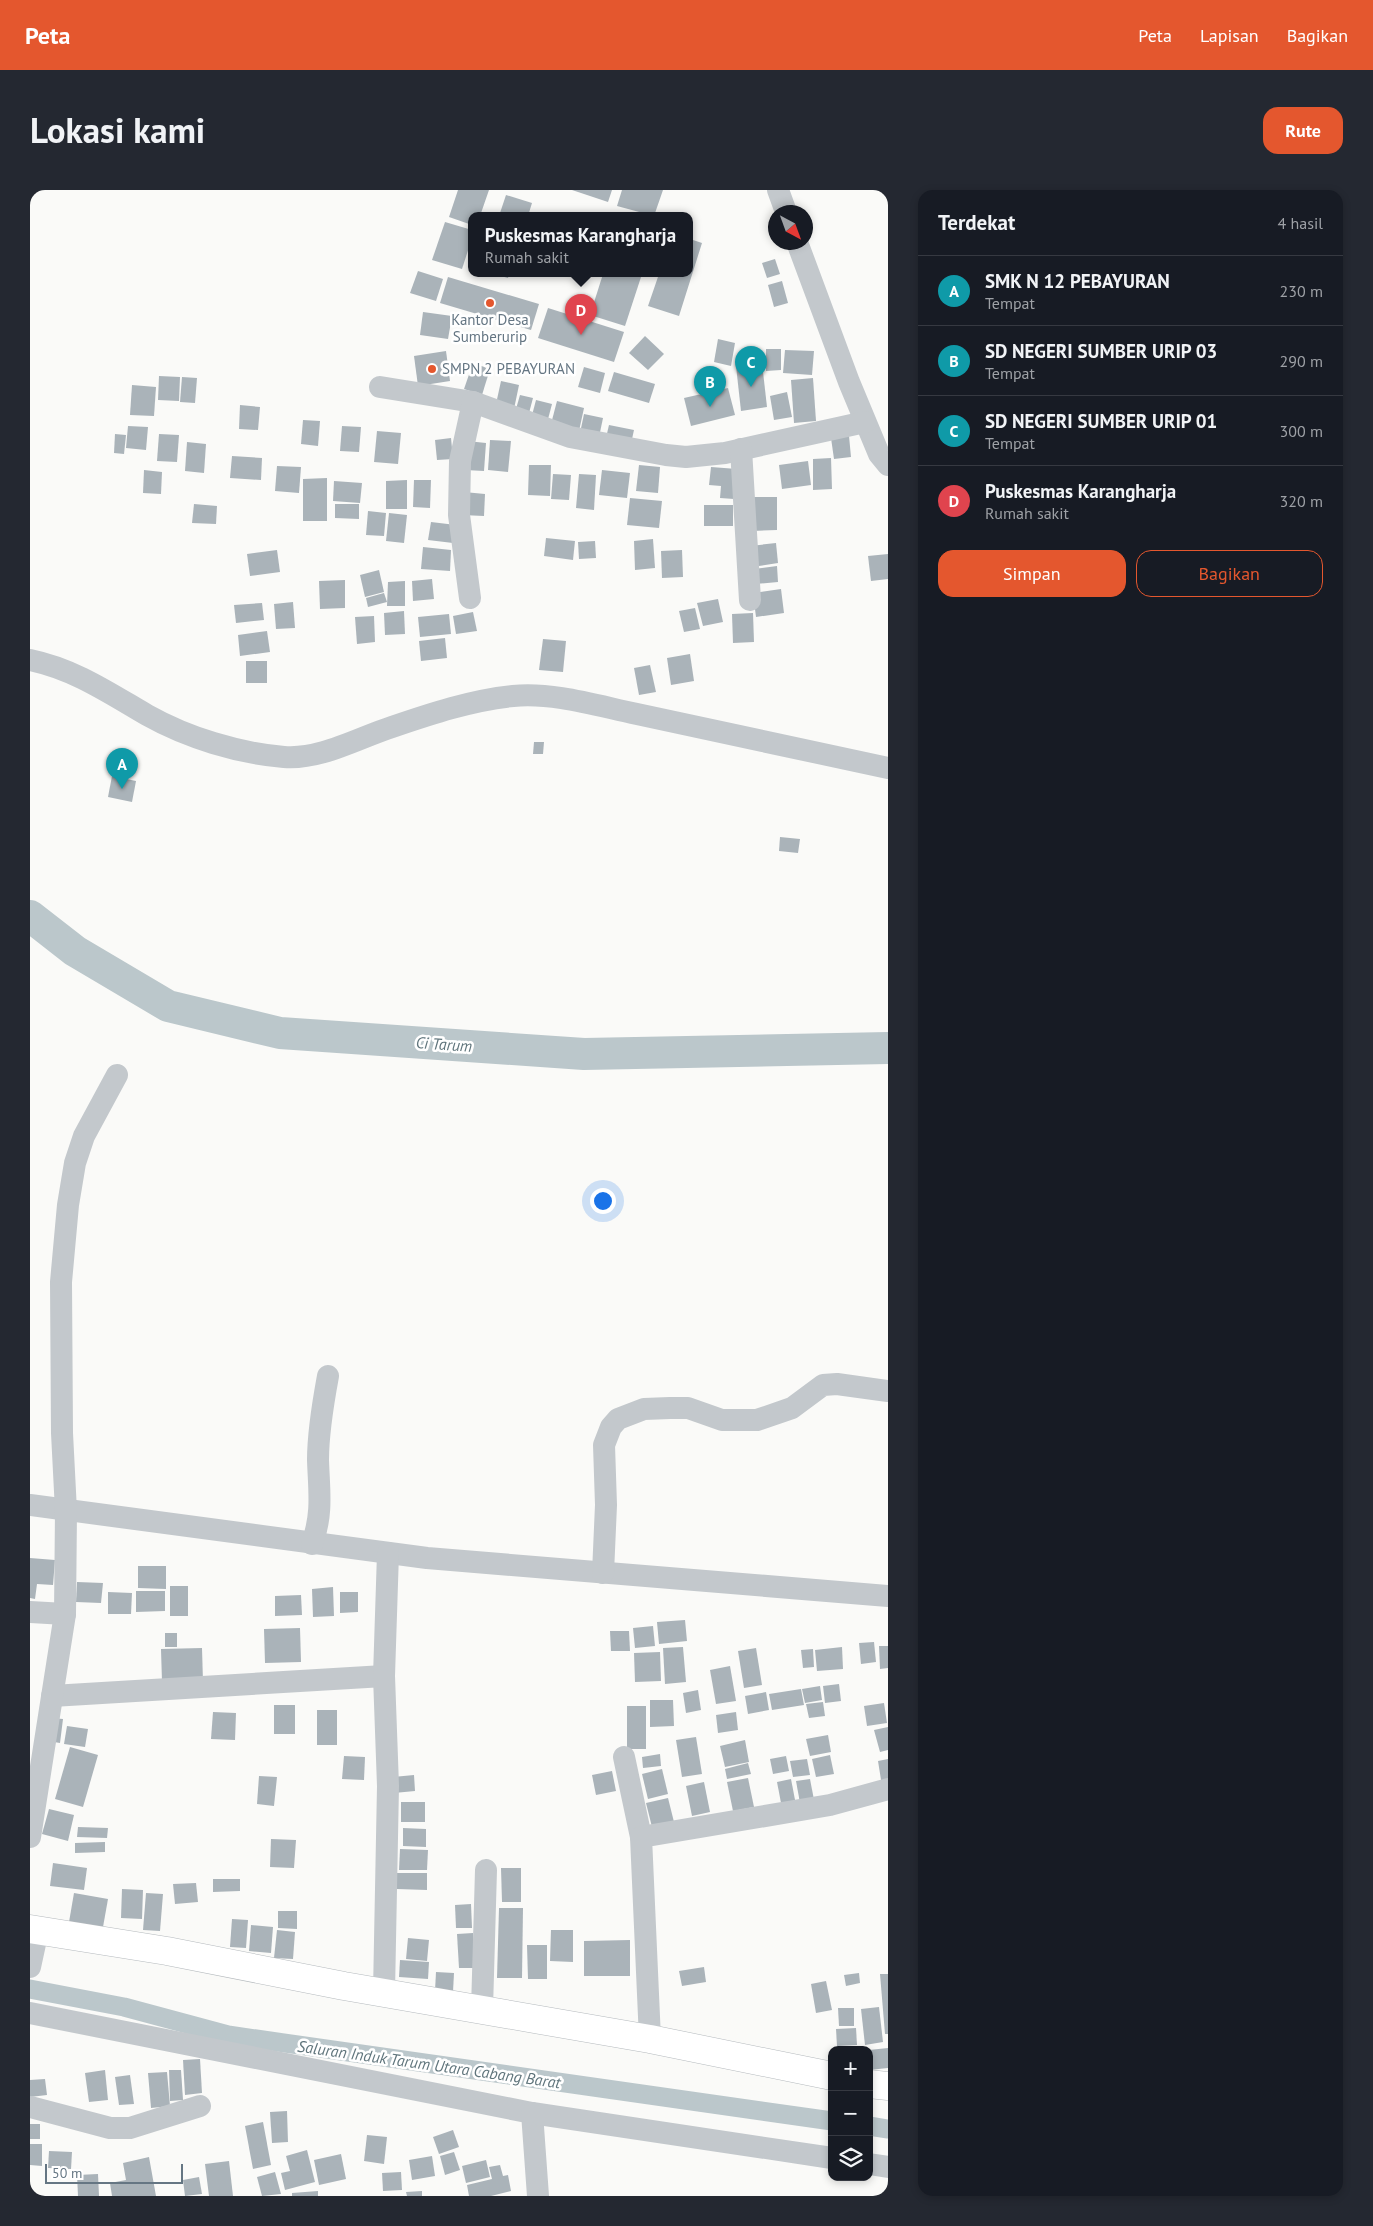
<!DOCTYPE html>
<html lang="id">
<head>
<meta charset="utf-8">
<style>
	:root { --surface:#171b24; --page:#242831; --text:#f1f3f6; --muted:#9ea1a6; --line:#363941; --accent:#e4572e }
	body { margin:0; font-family:"PT Sans",sans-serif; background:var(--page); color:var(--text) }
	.controls { position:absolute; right:15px; bottom:15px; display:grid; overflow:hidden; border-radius:10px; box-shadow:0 2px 8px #0003 }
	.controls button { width:45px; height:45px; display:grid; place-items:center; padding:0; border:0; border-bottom:1px solid var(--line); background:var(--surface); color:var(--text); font:25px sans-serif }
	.compass { position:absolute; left:738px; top:15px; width:45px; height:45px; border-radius:50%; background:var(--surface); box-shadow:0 2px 8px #0003; rotate:139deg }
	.scale { position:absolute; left:15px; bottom:12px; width:138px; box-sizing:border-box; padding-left:5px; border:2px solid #657683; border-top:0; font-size:14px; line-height:18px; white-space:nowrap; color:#657683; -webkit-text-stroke:4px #fff; paint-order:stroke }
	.you { position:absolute; left:572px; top:1010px; width:18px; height:18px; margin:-12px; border:4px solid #fff; border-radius:50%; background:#1a73e8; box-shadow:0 0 0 8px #1a73e833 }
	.badge { display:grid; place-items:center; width:32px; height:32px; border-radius:50%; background:var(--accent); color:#fff; font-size:16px; font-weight:700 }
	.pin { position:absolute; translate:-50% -41px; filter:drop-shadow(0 1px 2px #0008) }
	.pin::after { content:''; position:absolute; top:26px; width:18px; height:15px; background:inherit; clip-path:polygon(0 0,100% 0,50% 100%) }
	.popup { position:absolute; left:438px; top:22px; width:225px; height:65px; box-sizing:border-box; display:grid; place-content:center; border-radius:10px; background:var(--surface); filter:drop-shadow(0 1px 4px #0005); font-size:16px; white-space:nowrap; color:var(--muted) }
	.popup b { font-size:19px; color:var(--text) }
	.popup::after { content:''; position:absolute; left:50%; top:100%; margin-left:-10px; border:10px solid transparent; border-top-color:var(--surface) }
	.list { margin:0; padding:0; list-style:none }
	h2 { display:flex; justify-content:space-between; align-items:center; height:65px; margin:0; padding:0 20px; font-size:21px }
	h2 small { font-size:16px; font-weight:400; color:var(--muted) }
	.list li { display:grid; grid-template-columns:32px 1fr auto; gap:15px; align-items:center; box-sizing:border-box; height:70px; padding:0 20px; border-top:1px solid var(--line) }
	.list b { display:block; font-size:19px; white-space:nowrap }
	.list p { margin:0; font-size:16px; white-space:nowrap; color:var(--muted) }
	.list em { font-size:16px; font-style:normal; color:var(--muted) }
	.actions { display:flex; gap:10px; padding:15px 20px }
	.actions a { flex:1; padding:11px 0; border:1px solid var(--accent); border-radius:15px; text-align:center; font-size:18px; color:var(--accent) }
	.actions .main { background:var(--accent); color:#fff }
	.icon { flex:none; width:28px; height:28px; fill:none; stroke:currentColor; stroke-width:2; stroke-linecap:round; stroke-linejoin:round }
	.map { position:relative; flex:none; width:858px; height:2006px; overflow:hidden; border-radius:15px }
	header { display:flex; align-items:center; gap:30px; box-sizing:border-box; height:70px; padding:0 25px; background:var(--accent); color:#fff }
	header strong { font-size:24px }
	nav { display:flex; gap:28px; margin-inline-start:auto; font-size:18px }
	.intro { display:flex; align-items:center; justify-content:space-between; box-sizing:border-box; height:120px; padding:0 30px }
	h1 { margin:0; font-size:35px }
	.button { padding:12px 22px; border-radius:15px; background:var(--accent); color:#fff; font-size:18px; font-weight:700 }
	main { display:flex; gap:30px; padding:0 30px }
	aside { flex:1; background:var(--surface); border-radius:15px; box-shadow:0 2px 8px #0003 }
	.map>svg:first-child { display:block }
</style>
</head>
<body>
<header>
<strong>Peta</strong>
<nav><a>Peta</a><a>Lapisan</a><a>Bagikan</a></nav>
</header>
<div class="intro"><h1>Lokasi kami</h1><a class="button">Rute</a></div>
<main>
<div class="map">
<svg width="858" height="2006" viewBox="0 0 858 2006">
	<rect width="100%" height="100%" fill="#fafaf8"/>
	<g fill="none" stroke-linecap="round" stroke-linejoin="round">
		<g stroke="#bbc7cb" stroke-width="19">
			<path d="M0 1799 94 1817 198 1845 802 1931"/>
			<path d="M839 1936 858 1939"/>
		</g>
		<path stroke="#bbc7cb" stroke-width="32" d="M0 726 45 761 138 816 250 843 554 864 858 858"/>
	</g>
	<g fill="#aab3b9">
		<path d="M428 0H459L450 26H442V35L419 27Z"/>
		<path d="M542 0H582L578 12Z"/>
		<path d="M592 0H633L624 26 587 16Z"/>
		<path d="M476 5 502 13 498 26H469Z"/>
		<path d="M415 32 442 40V48L432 79 402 70Z"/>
		<path d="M660 49 672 53 649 126 618 116 629 84H660Z"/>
		<path d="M745 69 750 84 737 88 732 73Z"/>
		<path d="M388 81 413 89 406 111 380 103Z"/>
		<path d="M464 84H479L478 88Z"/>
		<path d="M573 84H612L595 136 560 125Z"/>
		<path d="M418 87 509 114 501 140 410 113Z"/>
		<path d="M752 91 758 113 744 117 738 95Z"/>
		<path d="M518 118 594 142 584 172 508 148Z"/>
		<path d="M393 122 422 126 418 149 390 145Z"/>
		<path d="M615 146 634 164 618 180 599 163Z"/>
		<path d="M688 149 705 153 701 176 684 172Z"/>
		<path d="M736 159H751V180L736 181Z"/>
		<path d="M755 160 784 161 782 185 753 183Z"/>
		<path d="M416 161 420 191 388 196 384 166Z"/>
		<path d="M443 173 460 179 452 205 434 199Z"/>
		<path d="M732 173 737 217 711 221 706 176Z"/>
		<path d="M554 177 575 183 570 203 548 197Z"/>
		<path d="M584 182 625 194 619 213 578 201Z"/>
		<path d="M129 186 150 187 149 211 128 210Z"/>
		<path d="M152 187 167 188 165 213 150 212Z"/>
		<path d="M783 188 786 231 764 233 761 190Z"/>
		<path d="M471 191 489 195 484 219 466 214Z"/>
		<path d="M102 195 126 197 124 226 100 225Z"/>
		<path d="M698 198 705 225 661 236 654 208Z"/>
		<path d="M757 202 762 227 744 230 740 206Z"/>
		<path d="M490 205 503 208 499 223 486 219Z"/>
		<path d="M506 210 522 214 517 233 501 229Z"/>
		<path d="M527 211 554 218 549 241 521 234Z"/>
		<path d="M210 215 230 217 228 240 209 239Z"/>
		<path d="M554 224 573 228 569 247 550 243Z"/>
		<path d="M273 230 290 231 288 256 271 254Z"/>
		<path d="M579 235 604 240 600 258 575 252Z"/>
		<path d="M98 236 118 237 116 260 96 258Z"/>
		<path d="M312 236 331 237 329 262 310 261Z"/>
		<path d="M347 241 371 243 368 274 344 272Z"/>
		<path d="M85 244 96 245 94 264 84 263Z"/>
		<path d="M129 244 149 245 147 272 127 271Z"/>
		<path d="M819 246 821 267 804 269 801 248Z"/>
		<path d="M421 248 423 269 407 270 405 250Z"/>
		<path d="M460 250 481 251 478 282 458 280Z"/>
		<path d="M437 251 456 253 454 281 435 280Z"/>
		<path d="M157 252 176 254 174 283 155 281Z"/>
		<path d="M202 266 232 268 231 290 200 288Z"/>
		<path d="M801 268 802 299 783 300V269Z"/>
		<path d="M778 271 781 295 752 299 749 275Z"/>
		<path d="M499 275H521L520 306 498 305Z"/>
		<path d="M609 275 630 277 628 303 606 301Z"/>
		<path d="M247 276 271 277 269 303 245 301Z"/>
		<path d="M681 277 707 279 704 309 690 308 691 296 679 295Z"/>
		<path d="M114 280 132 282 131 304 113 303Z"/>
		<path d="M572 280 600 283 597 308 569 305Z"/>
		<path d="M523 284 541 285 539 310 521 309Z"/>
		<path d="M549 284 566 285 564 320 546 318Z"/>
		<path d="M297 288V331H273V289Z"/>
		<path d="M377 290V319H356V291Z"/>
		<path d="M384 290H401L400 318 383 317Z"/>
		<path d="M304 291 332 293 330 313 303 311Z"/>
		<path d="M434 302 455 304 454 326 432 325Z"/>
		<path d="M722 307H747V340L722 341Z"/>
		<path d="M600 308 632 311 629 338 597 335Z"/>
		<path d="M164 314 187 316 186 334 162 333Z"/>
		<path d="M305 314H329V329L305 328Z"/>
		<rect x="674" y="315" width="29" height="21"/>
		<path d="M338 321 356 323 354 346 336 345Z"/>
		<path d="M359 323 377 325 374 353 356 351Z"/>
		<path d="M401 332 426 335 423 353 398 350Z"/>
		<path d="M516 348 545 351 543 370 514 366Z"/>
		<path d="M623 349 625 378 605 380 604 351Z"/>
		<path d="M565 351 566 368 549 369 548 352Z"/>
		<path d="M746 353 748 373 722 377 720 356Z"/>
		<path d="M393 357 421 360 420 381 391 379Z"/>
		<path d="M247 360 250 382 220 386 217 364Z"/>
		<path d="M652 360 653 387 632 388 631 361Z"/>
		<path d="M858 364V389L841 391 838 366Z"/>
		<path d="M747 376 748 392 725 394 724 379Z"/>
		<path d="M349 380 354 402 335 407 330 385Z"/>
		<path d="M402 389 404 409 383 411 382 391Z"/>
		<path d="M315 390V418L290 419 289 391Z"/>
		<path d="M375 391V416H357L358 392Z"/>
		<path d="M751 399 754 423 726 427 723 403Z"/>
		<path d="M354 403 357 412 338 417 336 408Z"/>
		<path d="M688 409 693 432 673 436 667 413Z"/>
		<path d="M263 412 265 438 246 439 244 414Z"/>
		<path d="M232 413 234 430 206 433 204 415Z"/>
		<path d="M665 418 670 439 654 442 649 421Z"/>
		<path d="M374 421 375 444 355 445 354 423Z"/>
		<path d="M443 422 447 441 426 444 423 426Z"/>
		<path d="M723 423 724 452 703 453 702 424Z"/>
		<path d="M419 424 421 444 390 447 388 427Z"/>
		<path d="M344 426 345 452 327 454 325 427Z"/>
		<path d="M237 441 240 462 210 466 208 445Z"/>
		<path d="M415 448 417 468 391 471 389 451Z"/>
		<path d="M513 449 536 451 533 482 509 480Z"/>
		<path d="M660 464 664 491 641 495 637 468Z"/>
		<rect x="216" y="471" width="21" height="22"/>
		<path d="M620 475 626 502 609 505 604 478Z"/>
		<path d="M504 552H514L513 564H503Z"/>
		<path d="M82 586 106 591 102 612 78 607Z"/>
		<path d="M750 647 770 649 768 663 749 661Z"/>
		<path d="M0 1368 25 1370 23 1395 7 1394 5 1409 0 1408Z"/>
		<path d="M108 1376H136V1399L108 1398Z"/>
		<path d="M47 1392 73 1393 71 1413 46 1412Z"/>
		<rect x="140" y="1396" width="18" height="30"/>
		<path d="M303 1397 304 1426 283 1427 282 1399Z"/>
		<path d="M106 1401H135V1421L106 1422Z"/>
		<path d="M78 1402 102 1403 101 1424H78Z"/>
		<path d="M310 1402H328V1422L310 1423Z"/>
		<path d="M271 1405 272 1425 245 1426V1406Z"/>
		<path d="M655 1430 657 1451 629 1454 627 1432Z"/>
		<path d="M623 1436 625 1456 605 1458 603 1438Z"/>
		<path d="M270 1438 271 1472 235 1473 234 1439Z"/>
		<path d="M580 1441H599L600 1461H581Z"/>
		<rect x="135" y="1443" width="12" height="14"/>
		<path d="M844 1452 846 1472 831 1474 829 1453Z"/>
		<path d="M849 1456H858V1478L850 1479Z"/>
		<path d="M653 1457 656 1492 635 1494 633 1458Z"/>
		<path d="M812 1457 813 1479 787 1481 785 1460Z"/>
		<path d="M172 1458 173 1492H132L131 1459Z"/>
		<path d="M726 1458 732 1495 714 1498 708 1461Z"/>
		<path d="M783 1459 784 1477 773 1478 771 1460Z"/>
		<path d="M630 1462 631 1491 605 1492 604 1463Z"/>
		<path d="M700 1476 706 1511 686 1514 680 1480Z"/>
		<path d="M809 1494 811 1511 795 1513 793 1496Z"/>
		<path d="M790 1496 792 1510 775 1513 772 1499Z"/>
		<path d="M771 1499 774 1515 742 1520 739 1504Z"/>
		<path d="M668 1500 671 1520 656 1523 653 1503Z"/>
		<path d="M736 1502 739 1520 718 1524 715 1506Z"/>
		<path d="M620 1510H643L644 1536 620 1537Z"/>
		<path d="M793 1512 795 1526 779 1528 776 1514Z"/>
		<path d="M854 1513 857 1533 837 1536 834 1516Z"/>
		<rect x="244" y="1515" width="21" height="29"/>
		<rect x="597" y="1516" width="19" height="43"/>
		<rect x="287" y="1520" width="20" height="35"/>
		<path d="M183 1522 206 1523 205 1550 181 1549Z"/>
		<path d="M706 1522 708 1540 688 1543 686 1525Z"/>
		<path d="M21 1528 33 1529 30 1553 18 1551Z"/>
		<path d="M37 1536 58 1539 55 1557 34 1554Z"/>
		<path d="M858 1537V1560L850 1562 844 1540Z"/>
		<path d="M798 1545 801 1562 780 1566 776 1549Z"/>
		<path d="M666 1547 672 1584 652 1587 646 1550Z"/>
		<path d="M715 1550 719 1572 695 1577 690 1556Z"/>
		<path d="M40 1557 68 1565 53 1617 25 1609Z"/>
		<path d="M630 1564 631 1576 613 1578 612 1567Z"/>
		<path d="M800 1565 804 1584 786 1587 782 1569Z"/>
		<path d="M314 1566 335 1567 334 1590 312 1589Z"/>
		<path d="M756 1566 759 1581 743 1584 740 1569Z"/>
		<path d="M777 1569 780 1585 763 1587 760 1571Z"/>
		<path d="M858 1569V1595L852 1596 848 1571Z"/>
		<path d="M718 1573 721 1584 697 1589 695 1579Z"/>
		<path d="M632 1579 638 1604 618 1609 612 1584Z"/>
		<path d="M582 1581 586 1601 566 1605 562 1585Z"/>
		<path d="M384 1585 385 1601 364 1603 363 1587Z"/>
		<path d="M229 1586 247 1587 244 1616 227 1614Z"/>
		<path d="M718 1588 724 1617 703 1621 697 1592Z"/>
		<path d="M761 1589 766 1615 752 1618 747 1592Z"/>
		<path d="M780 1589 784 1610 770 1613 766 1591Z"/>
		<path d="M674 1592 680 1622 662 1626 656 1596Z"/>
		<path d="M638 1608 645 1636 623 1641 616 1613Z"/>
		<rect x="371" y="1612" width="24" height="20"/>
		<path d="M19 1619 44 1625 38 1651 12 1644Z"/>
		<path d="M48 1637 78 1638 77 1648 47 1647Z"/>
		<path d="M373 1638 396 1639V1657L373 1656Z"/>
		<path d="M241 1649 266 1650 264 1678 240 1677Z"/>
		<path d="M75 1652V1662L45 1663V1653Z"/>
		<path d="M370 1659 398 1660 397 1680H369Z"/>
		<path d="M23 1673 57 1678 54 1700 20 1696Z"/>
		<path d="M471 1678H491V1712H472Z"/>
		<path d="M367 1683H397V1700L367 1699Z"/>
		<path d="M183 1689H210V1701L183 1702Z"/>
		<path d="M166 1693 168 1712 145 1714 143 1694Z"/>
		<path d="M92 1699 113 1700 112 1729 91 1728Z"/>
		<path d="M44 1703 78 1709 73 1737 39 1732Z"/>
		<path d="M116 1703 133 1704 130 1741 113 1740Z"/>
		<path d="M441 1714 442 1738H426L425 1715Z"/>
		<path d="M469 1718H493L492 1788H467Z"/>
		<path d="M248 1721H267V1739L248 1738Z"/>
		<path d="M202 1729 218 1730 216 1758 200 1757Z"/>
		<path d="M221 1735 243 1737 241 1763 219 1761Z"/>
		<path d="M247 1740 265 1742 263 1769 244 1768Z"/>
		<path d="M521 1740H543V1772L520 1771Z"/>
		<path d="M443 1743 445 1778H429L427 1744Z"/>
		<path d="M378 1748 399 1750 397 1771 376 1769Z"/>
		<path d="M600 1750V1786H554V1751Z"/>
		<path d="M497 1755H517V1789H498Z"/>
		<path d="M370 1770 399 1772 398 1789 369 1787Z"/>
		<path d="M674 1777 676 1792 652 1796 649 1781Z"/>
		<path d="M406 1782 424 1783 423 1802 405 1801Z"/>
		<path d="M829 1783 830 1793 816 1796 814 1785Z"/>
		<path d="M850 1784H858V1844H855Z"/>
		<path d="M796 1791 802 1820 786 1823 781 1794Z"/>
		<path d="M849 1817 853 1852 835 1855 831 1819Z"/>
		<path d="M808 1818H824V1836H809Z"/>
		<path d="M826 1838 827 1855 807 1856 806 1839Z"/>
		<path d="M858 1858V1878L839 1880V1860Z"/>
		<path d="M170 1869 172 1903 155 1905 153 1870Z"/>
		<path d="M75 1880 78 1910 59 1912 55 1883Z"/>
		<path d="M139 1880H151L153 1910 140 1911Z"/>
		<path d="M137 1882 140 1916 121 1918 118 1883Z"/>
		<path d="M100 1885 104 1914 89 1915 85 1887Z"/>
		<path d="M15 1889 17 1905 0 1907V1890Z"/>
		<path d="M257 1921 258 1952 242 1953 240 1922Z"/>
		<path d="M233 1932 241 1975 223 1979 215 1936Z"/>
		<rect x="0" y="1934" width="10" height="15"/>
		<path d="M423 1940 429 1957 409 1964 403 1947Z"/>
		<path d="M337 1945 357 1947 354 1974 334 1971Z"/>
		<path d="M0 1954H12V1976L0 1975Z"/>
		<path d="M277 1960 285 1992 255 2000 251 1983 260 1981 256 1966Z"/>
		<path d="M19 1961 42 1962 41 1979 18 1978Z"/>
		<path d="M424 1962 430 1980 415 1985 410 1966Z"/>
		<path d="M311 1964 316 1989 289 1995 284 1970Z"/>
		<path d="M402 1966 405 1986 382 1990 379 1970Z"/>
		<path d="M119 1967 126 2006H82L80 1993 96 1990 93 1973Z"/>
		<path d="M456 1970 460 1987 436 1993 432 1976Z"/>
		<path d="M199 1971 203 2006H179L175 1974Z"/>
		<path d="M470 1975 473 1986 478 1985 481 2001 461 2006H439L437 1995 462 1989 459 1977Z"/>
		<path d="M245 1982 251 2004 232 2006 227 1987Z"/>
		<path d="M371 1982 372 2000 353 2001 352 1983Z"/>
		<path d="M68 1984 69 2006H48L47 1985Z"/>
		<path d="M169 1987 172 2004 155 2006 153 1990Z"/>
		<path d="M288 2001V2006H262V2003Z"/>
		<path d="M392 2001V2006H377L376 2002Z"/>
	</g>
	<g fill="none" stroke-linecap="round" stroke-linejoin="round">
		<g stroke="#b5babe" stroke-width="29">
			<g id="major">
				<path d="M0 1739 137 1761 314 1796 620 1849 802 1886"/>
				<path d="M839 1894 858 1896"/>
			</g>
		</g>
		<g stroke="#c3c8cc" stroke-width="22">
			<path d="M748 0 756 22"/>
			<path d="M767 52 819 192 849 264 858 275"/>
			<path d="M350 197 443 212 540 247 636 265 656 267 695 263 835 232"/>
			<path d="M711 259 720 410"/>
			<path d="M440 408 429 325 430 271 443 212"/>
			<path d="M0 470C44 479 79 503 117 525 158 548 208 563 254 567 290 570 328 548 362 537 400 524 442 510 483 506 524 502 568 516 607 524 691 542 774 560 858 578"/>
			<path d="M0 1315 397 1368 858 1406"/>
			<path d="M282 1354C293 1323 289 1301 288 1270 288 1242 293 1213 298 1186"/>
			<path d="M573 1383 576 1315 574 1255 581 1237 588 1229 614 1219 640 1218H658L692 1230H727L762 1218 793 1195 807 1194 858 1201"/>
			<path d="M0 1422 35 1424"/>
			<path d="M22 1506 354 1486"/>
			<path d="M594 1567 611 1647"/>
			<path d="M0 1647 35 1424 36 1321 32 1243 31 1092 38 1015 45 973 54 946 87 885"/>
			<path d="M0 1777 8 1740"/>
			<path d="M354 1802 358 1596 354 1486 358 1363"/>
			<path d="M452 1819 456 1680"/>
			<path d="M0 1823 502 1923 508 2006"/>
			<path d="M620 1849 611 1647 800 1615 858 1599"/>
			<path d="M0 1917 80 1938H100L170 1916"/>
			<path d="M502 1923 802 1968"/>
			<path d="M839 1974 858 1977"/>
		</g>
		<use href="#major" stroke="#fff" stroke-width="28"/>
	</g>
	<g fill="#e4572e" stroke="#fff" stroke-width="2">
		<circle cx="460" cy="113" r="5"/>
		<circle cx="402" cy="179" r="5"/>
	</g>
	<g text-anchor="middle" stroke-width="5" stroke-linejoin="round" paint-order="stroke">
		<g font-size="15" fill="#657683" stroke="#fff">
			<text x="460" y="135">Kantor Desa<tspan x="460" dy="17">Sumberurip</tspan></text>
			<text x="412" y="184" text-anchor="start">SMPN 2 PEBAYURAN</text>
		</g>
		<g font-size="16" font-style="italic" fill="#60757c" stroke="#fff">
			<text transform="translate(414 854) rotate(4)" y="6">Ci Tarum</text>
			<text transform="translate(399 1874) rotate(8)" y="6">Saluran Induk Tarum Utara Cabang Barat</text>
		</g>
	</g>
</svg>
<div class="controls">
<button>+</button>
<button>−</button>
<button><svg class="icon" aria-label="layers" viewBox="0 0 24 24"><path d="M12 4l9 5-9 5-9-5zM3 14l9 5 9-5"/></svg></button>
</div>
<svg class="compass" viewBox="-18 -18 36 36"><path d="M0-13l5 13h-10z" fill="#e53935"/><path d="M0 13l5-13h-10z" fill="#9ea1a6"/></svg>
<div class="scale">50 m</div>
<div class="you"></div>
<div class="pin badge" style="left:92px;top:599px;background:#0f9aa8">A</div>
<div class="pin badge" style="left:680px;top:217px;background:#0f9aa8">B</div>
<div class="pin badge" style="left:721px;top:197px;background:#0f9aa8">C</div>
<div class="pin badge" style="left:551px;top:145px;background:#e0444e">D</div>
<div class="popup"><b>Puskesmas Karangharja</b>Rumah sakit</div>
</div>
<aside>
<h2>Terdekat<small>4 hasil</small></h2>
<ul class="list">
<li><span class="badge" style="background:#0f9aa8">A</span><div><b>SMK N 12 PEBAYURAN</b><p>Tempat</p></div><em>230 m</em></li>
<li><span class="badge" style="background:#0f9aa8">B</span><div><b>SD NEGERI SUMBER URIP 03</b><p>Tempat</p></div><em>290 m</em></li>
<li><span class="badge" style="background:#0f9aa8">C</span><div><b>SD NEGERI SUMBER URIP 01</b><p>Tempat</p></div><em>300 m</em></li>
<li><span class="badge" style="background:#e0444e">D</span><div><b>Puskesmas Karangharja</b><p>Rumah sakit</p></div><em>320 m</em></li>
</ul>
<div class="actions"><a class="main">Simpan</a><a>Bagikan</a></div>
</aside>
</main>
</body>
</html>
